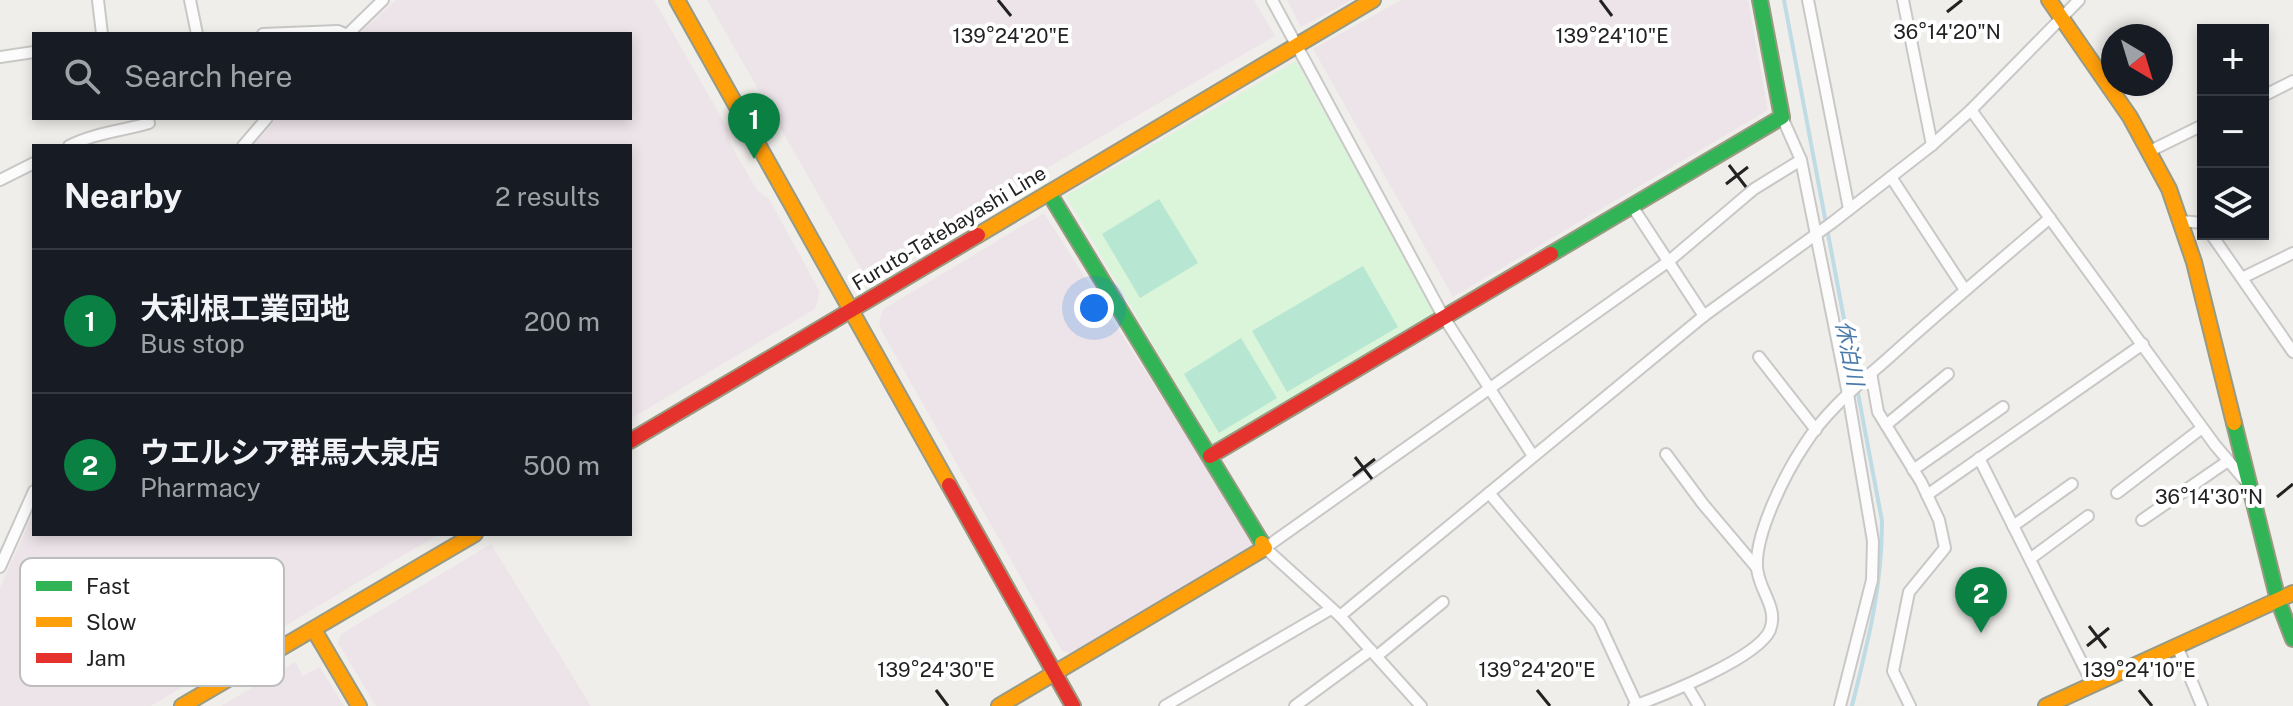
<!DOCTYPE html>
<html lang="en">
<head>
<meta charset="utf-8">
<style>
	:root { --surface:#171b24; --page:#20242c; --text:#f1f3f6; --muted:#9ea1a6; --line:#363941; --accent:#0b8043 }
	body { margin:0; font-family:"Public Sans","Noto Sans JP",sans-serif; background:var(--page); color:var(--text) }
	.controls { position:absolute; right:24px; top:24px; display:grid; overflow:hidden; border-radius:0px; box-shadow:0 4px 12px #0003 }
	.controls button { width:72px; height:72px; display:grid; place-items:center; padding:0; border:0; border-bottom:2px solid var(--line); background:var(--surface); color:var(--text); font:40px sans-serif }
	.compass { position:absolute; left:2101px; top:24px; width:72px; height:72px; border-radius:50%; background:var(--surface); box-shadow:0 4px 12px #0003; rotate:142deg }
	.you { position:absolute; left:1094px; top:308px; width:28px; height:28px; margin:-20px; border:6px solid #fff; border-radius:50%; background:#1a73e8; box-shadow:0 0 0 12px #1a73e833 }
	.badge { display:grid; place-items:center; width:52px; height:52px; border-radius:50%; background:var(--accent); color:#fff; font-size:26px; font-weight:700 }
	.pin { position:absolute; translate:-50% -66px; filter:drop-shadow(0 2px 4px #0008) }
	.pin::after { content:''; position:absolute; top:42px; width:28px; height:24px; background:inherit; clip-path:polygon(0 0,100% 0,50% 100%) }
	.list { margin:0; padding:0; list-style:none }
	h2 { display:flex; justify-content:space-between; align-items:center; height:104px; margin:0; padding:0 32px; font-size:34px }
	h2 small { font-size:26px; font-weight:400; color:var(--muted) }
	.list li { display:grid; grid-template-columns:52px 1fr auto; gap:24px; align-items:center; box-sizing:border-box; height:144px; padding:0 32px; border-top:2px solid var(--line) }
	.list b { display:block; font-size:30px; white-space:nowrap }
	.list p { margin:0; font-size:26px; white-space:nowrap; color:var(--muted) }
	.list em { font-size:26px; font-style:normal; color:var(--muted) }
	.icon { flex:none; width:44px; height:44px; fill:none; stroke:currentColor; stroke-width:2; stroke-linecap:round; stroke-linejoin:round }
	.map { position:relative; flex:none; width:2293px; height:706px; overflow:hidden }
	.search { position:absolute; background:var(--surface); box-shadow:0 4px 12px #0003; left:32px; top:32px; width:600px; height:88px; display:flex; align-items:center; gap:20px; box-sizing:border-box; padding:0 28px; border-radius:0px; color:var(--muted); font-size:30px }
	.panel { position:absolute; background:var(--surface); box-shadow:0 4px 12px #0003; left:32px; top:144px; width:600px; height:392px; border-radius:0px }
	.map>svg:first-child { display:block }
</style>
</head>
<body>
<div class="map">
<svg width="2293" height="706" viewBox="0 0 2293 706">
	<rect width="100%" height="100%" fill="#f0eeeb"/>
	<g fill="#ede4e9">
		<path d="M396 0H654L728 129 730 143 757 190 769 199 820 292 815 309 630 419V146H253L277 118H630V34H359Z"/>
		<path d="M707 0H1254L1275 36 864 274Z"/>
		<path d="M1287 0H1352L1301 27Z"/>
		<path d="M1401 0H1748L1768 110 1453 297 1313 49Z"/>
		<path d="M1044 213 1212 476 1253 546 1071 654 1062 651 879 326 882 310Z"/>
		<path d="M34 511V534H439L151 706H0V588Z"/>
		<path d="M491 544 591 706H376L338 643 341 634Z"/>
		<path d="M295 662 303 676 320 667 344 706H221Z"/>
	</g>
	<path fill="#daf5da" d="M1296 61 1436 313 1212 445 1066 196Z"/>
	<g fill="#b7e6d2">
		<path d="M1159 199 1198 263 1140 298 1102 234Z"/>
		<path d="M1363 266 1398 327 1287 392 1252 331Z"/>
		<path d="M1241 338 1277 398 1219 433 1184 374Z"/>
	</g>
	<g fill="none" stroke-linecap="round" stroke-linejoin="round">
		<path stroke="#bfdbe3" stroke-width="4" d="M1784 0 1882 521C1882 589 1868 641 1852 706"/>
		<g stroke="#c9c8c7" stroke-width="14">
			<g id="street">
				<path d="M98 0 102 34"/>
				<path d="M190 0 197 34"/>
				<path d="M1272 0 1443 316 1533 456"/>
				<path d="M1808 0 1849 209"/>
				<path d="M1903 0 1932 145"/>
				<path d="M263 34 338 31 345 34"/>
				<path d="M348 34 383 0"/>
				<path d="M0 57 34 52"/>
				<path d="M2263 96 2293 81"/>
				<path d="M1971 110 2215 445 2248 484"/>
				<path d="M1782 117 1801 160 1848 394 1873 541 1872 580 1840 706"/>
				<path d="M69 146C94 133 122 131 149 123"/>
				<path d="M243 146 267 118"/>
				<path d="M2150 151 2203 125"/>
				<path d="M1891 177 1965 290"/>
				<path d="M0 180 34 163"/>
				<path d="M1632 206 1704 316"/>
				<path d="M2181 221 2203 223"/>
				<path d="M2211 234 2293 352"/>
				<path d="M2242 278 2293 253"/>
				<path d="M1759 357 1816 430"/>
				<path d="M1871 373 1878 412 1921 482 1939 520 1945 548 1909 592 1893 671 1910 706"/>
				<path d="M1886 425 1948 374"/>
				<path d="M1666 454 1703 504 1757 568"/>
				<path d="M1979 458 2093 685"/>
				<path d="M1913 470 2003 407"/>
				<path d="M1489 493 1599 623 1637 705"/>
				<path d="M2117 493 2202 428"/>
				<path d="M1927 495 2143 344"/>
				<path d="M2142 520 2228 461"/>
				<path d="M2013 526 2072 484"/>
				<path d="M2030 559 2088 516"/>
				<path d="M0 567 34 491"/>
				<path d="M1340 616 1705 315 1833 222 1932 145 1971 110 2079 0"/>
				<path d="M2177 646 2202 706"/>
				<path d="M1377 656 1443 602"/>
				<path d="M1687 686 1699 706"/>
				<path d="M1165 706 1331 609"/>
				<path d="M1295 706 1371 650"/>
				<path d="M1421 706 1340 616 1265 548 1669 261 1754 189 1801 160"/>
				<path d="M1634 706C1664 695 1758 658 1770 630 1779 607 1758 590 1757 567 1755 533 1786 472 1805 444 1827 409 1863 381 1894 353 1945 307 1997 263 2050 218"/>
			</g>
		</g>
		<g stroke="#999a82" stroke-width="18">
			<g id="fast">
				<path d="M1049 193 1262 543"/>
				<path d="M1551 254 1782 117 1760 0"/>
				<path d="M2234 423 2278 600 2293 639"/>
			</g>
		</g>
		<g stroke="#999a82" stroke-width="18">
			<g id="slow">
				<path d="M677 0 949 485"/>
				<path d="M2049 0 2130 117 2169 189 2194 262 2234 423"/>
				<path d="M978 235 1373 0"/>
				<path d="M314 630 359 706"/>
				<path d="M182 706 475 534"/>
				<path d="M999 706 1265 548 1262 543"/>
				<path d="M2046 706 2293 593"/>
			</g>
		</g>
		<g stroke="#999a82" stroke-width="18">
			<g id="jam">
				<path d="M630 441 978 235"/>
				<path d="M1210 456 1551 254"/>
				<path d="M949 485 1073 706"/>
			</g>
		</g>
		<use href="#street" stroke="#fdfcfc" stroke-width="10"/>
		<use href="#fast" stroke="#30b455" stroke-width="14"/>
		<use href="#slow" stroke="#ff9f0a" stroke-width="14"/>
		<use href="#jam" stroke="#e5322d" stroke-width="14"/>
	</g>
	<path fill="none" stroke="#222" stroke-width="3" d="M998 0 1011 16M1600 0 1612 16M1947 12 1962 0M1729 165 1746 187M1726 184 1748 167M1355 457 1372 479M1353 476 1375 459M2277 497 2293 484M2089 626 2106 648M2087 646 2109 628M936 690 948 706M1537 690 1550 706M2139 690 2152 706"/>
	<g text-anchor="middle" stroke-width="8" stroke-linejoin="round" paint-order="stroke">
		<g font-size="20" fill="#222" stroke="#fff">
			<text transform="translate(949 228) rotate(-31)" y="7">Furuto-Tatebayashi Line</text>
		</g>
		<g font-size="22" font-style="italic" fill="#4a7aab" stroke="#fff">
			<text transform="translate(1850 353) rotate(79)" y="8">休泊川</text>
		</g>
	</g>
	<rect x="20" y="558" width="264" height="128" rx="12" fill="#fff" stroke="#bdbdbd" stroke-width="2"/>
	<rect x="36" y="581" width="36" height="10" fill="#30b455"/>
	<rect x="36" y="617" width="36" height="10" fill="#ff9f0a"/>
	<rect x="36" y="653" width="36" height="10" fill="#e5322d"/>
	<g font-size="22" fill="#222">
		<text x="86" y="594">Fast</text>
		<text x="86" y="630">Slow</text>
		<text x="86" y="666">Jam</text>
	</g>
	<g font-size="20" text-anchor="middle" fill="#222" stroke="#fff" stroke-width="8" stroke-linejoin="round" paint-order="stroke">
		<text x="1947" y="39">36°14'20"N</text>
		<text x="1011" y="43">139°24'20"E</text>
		<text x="1612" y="43">139°24'10"E</text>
		<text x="2209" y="504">36°14'30"N</text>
		<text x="936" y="677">139°24'30"E</text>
		<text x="1537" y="677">139°24'20"E</text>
		<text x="2139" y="677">139°24'10"E</text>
	</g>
</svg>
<div class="controls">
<button>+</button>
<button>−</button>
<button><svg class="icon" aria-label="layers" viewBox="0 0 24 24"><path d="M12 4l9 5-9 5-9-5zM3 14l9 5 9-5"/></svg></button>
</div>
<svg class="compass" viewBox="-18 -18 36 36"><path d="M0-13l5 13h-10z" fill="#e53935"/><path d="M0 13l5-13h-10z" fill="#9ea1a6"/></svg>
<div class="you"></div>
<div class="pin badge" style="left:754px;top:159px">1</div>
<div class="pin badge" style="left:1981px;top:633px">2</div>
<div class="search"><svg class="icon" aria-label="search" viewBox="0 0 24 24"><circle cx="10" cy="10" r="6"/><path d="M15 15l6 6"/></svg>Search here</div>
<section class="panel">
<h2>Nearby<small>2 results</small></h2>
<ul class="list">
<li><span class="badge">1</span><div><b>大利根工業団地</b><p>Bus stop</p></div><em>200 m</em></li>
<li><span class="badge">2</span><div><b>ウエルシア群馬大泉店</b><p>Pharmacy</p></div><em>500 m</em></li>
</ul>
</section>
</div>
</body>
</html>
